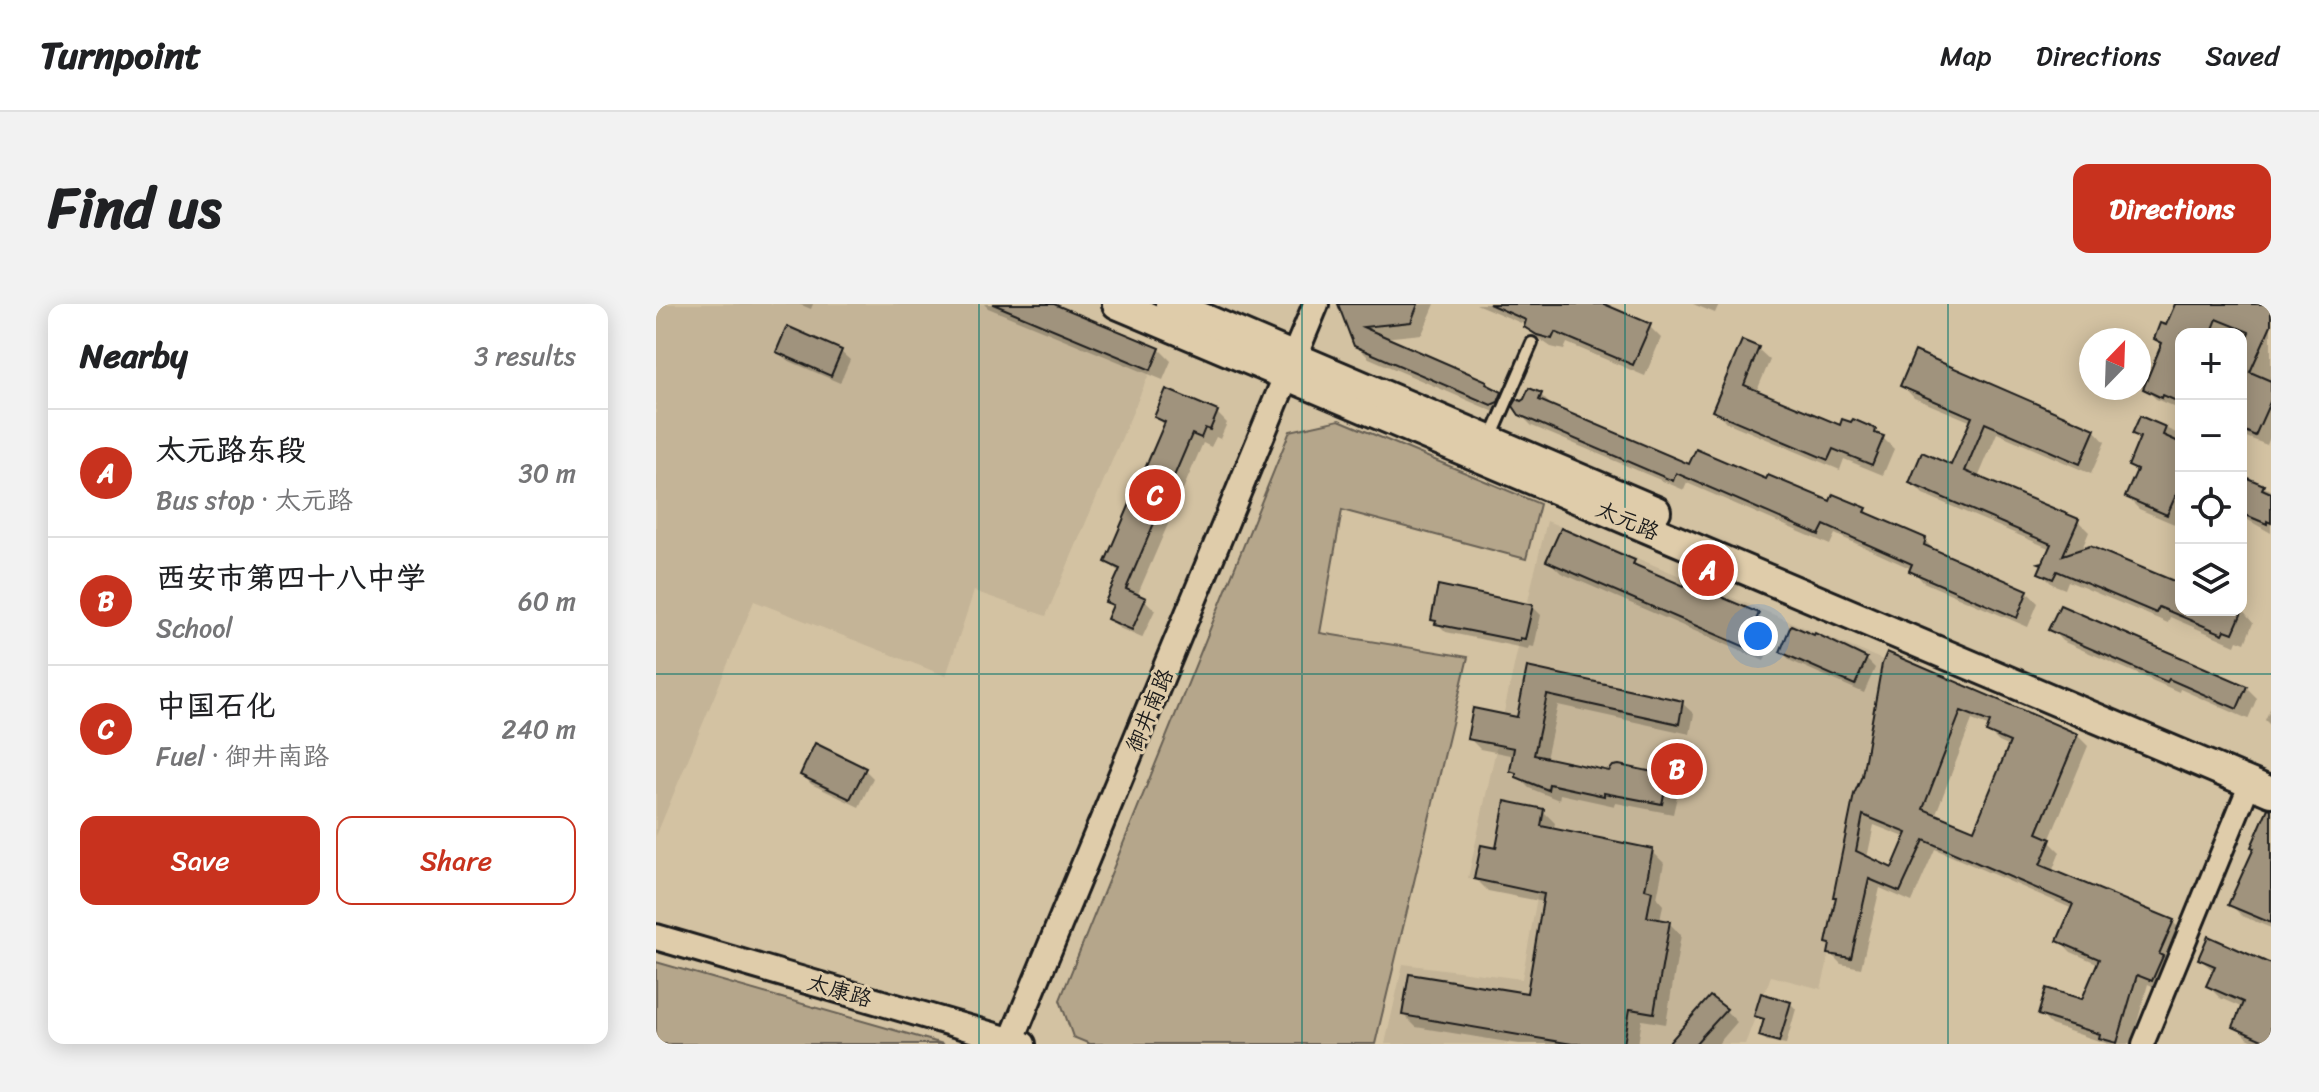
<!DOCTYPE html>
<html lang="en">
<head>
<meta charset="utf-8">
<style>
	:root { --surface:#fff; --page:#f2f2f2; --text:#202124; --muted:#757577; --line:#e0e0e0; --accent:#c8321e }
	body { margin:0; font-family:Sriracha,"LXGW WenKai TC",sans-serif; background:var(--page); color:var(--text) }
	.controls { position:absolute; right:24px; top:24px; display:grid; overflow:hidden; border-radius:16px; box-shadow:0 4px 20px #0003 }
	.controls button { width:72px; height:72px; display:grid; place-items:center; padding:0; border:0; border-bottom:2px solid var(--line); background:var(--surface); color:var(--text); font:40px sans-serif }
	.compass { position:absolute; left:1423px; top:24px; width:72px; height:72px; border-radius:50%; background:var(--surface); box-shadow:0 4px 20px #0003; rotate:23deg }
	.you { position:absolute; left:1102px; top:332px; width:28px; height:28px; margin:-20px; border:6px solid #fff; border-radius:50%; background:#1a73e8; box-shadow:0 0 0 12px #1a73e833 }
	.badge { display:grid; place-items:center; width:52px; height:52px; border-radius:50%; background:var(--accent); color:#fff; font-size:26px; font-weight:700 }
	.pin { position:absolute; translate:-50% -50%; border:4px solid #fff; box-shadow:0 2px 8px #0006 }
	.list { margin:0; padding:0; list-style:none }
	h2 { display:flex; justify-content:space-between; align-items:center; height:104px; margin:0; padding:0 32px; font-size:34px }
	h2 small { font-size:26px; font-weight:400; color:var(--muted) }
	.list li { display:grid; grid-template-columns:52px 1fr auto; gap:24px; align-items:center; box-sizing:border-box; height:128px; padding:0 32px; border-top:2px solid var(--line) }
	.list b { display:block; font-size:30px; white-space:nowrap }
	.list p { margin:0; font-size:26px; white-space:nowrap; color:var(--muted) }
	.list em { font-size:26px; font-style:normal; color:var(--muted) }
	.actions { display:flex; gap:16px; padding:24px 32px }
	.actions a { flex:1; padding:18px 0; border:2px solid var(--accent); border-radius:16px; text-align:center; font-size:28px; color:var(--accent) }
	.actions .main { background:var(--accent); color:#fff }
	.icon { flex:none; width:44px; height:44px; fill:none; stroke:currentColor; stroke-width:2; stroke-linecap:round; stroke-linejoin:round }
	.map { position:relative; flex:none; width:1615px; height:740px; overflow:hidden; border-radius:16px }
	header { display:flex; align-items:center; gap:48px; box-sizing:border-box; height:112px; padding:0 40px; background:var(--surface); border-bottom:2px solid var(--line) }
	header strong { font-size:38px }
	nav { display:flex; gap:44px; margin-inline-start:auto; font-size:28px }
	.intro { display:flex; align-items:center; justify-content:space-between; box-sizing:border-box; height:192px; padding:0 48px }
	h1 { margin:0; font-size:56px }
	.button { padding:20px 36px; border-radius:16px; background:var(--accent); color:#fff; font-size:28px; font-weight:700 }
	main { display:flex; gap:48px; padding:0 48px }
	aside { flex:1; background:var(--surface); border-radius:16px; box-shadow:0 4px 20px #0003 }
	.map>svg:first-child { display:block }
</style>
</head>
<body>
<header>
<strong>Turnpoint</strong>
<nav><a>Map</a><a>Directions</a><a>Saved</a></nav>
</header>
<div class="intro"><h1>Find us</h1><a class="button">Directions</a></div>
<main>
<aside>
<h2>Nearby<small>3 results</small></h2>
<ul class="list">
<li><span class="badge">A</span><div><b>太元路东段</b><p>Bus stop · 太元路</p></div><em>30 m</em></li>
<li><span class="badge">B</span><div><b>西安市第四十八中学</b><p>School</p></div><em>60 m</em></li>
<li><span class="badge">C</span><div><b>中国石化</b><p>Fuel · 御井南路</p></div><em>240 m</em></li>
</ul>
<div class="actions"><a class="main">Save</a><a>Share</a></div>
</aside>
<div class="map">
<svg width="1615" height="740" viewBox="0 0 1615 740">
	<rect width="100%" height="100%" fill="#d3c2a2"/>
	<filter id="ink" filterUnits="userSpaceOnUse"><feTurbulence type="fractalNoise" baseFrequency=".0125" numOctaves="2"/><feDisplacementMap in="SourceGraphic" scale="16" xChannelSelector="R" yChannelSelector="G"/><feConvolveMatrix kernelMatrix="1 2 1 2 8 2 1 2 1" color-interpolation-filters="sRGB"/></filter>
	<g filter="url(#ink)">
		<g fill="#c4b497">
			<path d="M0 0H399L504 44 390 312 318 287 290 372 98 297 0 532Z"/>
			<path d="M891 217 1227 356 1174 648 1165 685 1115 672 1089 740H729L747 660 866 675 882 588 812 574 876 279Z"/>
		</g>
		<g fill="#b5a68b" stroke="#686154" stroke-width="2">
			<path d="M683 116 884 200 870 255 686 206 664 329 812 353 719 740H434L417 733 404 696 634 127Z"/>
			<path d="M0 658 287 740H0Z"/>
		</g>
		<g fill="#0003" fill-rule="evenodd">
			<path d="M143 0H157L155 5Z"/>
			<path d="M328 0H393L503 45 515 57 507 76 332 4Z"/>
			<path d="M689 0H779L766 30 727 34 830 78 857 101 854 109 848 112 713 54 700 41Z"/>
			<path d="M820 0H943L993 22 1005 34 989 72 911 39 908 46 895 43 882 34 870 21Z"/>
			<path d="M1037 0H1063L1059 9Z"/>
			<path d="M1521 0H1615V131L1611 141 1585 131V52L1593 33 1573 24 1570 30H1525V106L1500 95 1489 84 1507 42 1500 34 1511 23Z"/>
			<path d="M1087 38 1102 45 1114 56 1100 89 1185 124 1219 126 1238 145 1227 171 1188 155 1184 166 1070 118 1059 106Z"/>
			<path d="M122 48H185L194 56 184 79 131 56Z"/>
			<path d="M1247 82 1438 126 1449 138 1435 170 1341 129 1322 174 1422 217 1433 228 1425 247 1525 282V306L1585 305 1597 319 1589 339 1581 336 1579 341 1514 313 1512 319 1412 277 1409 285 1396 280 1385 269 1395 245 1267 190 1256 179 1296 163 1316 118 1258 94Z"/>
			<path d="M885 91 896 102 1035 162 1111 178 1175 200 1210 206 1218 214 1269 236 1280 249 1371 288 1382 299 1372 323 1267 278 1256 265 1179 230 1174 241 1031 179 1028 186 876 122 864 110 865 99Z"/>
			<path d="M561 109 571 119 564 135 560 133 555 143 547 139 481 292 489 296 499 306 486 334 463 324 453 314 458 304 451 298 464 269 451 258 510 122 500 113Z"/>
			<path d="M1486 114 1525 131V218L1523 222 1483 205 1471 193 1482 169 1474 162 1485 136 1479 129Z"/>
			<path d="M1590 176 1615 186V229L1585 212V179L1588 180Z"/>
			<path d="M893 257 978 258 986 266 1101 311 1113 323 1109 334 1115 340 1108 357 905 269Z"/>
			<path d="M876 302 885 311 878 343 873 342 872 345 790 328 777 315Z"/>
			<path d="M1395 325 1590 383 1601 394 1592 415 1524 385 1523 388 1406 337Z"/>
			<path d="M1126 348 1210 355 1219 364 1208 389 1135 357Z"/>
			<path d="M1228 360 1421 431 1432 442 1393 537 1404 548 1396 568 1517 618 1528 629 1507 687 1492 680 1475 740H1452L1395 721 1385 711 1427 697 1443 660 1415 648 1404 637 1417 605 1279 545 1256 598 1224 584 1205 664 1185 660 1174 649ZM1316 416 1334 423 1332 427 1343 438 1354 443 1319 529 1279 512ZM1218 521 1251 534 1237 566 1211 554Z"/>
			<path d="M873 365 1026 399 1038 410 1034 430 902 401 890 455 954 469 1011 473 1023 484 1017 510 960 499 959 502 904 490 903 496 873 484 867 478 856 466 859 452 824 445 813 434 862 415Z"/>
			<path d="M1615 403V422L1609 416Z"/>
			<path d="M208 465 217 474 203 503 155 480 147 471Z"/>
			<path d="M887 507 899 519 897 527 996 547 1008 559 1001 594 1007 601 1004 617 1013 619 1025 631 1010 720 986 716 982 740H863L760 723 748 711 873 692 888 598 832 587 820 575 842 546Z"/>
			<path d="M1615 518V624L1586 612 1574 600Z"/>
			<path d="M1544 655 1615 662V740H1604L1591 734 1579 722 1587 704 1564 694 1552 682 1559 668Z"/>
			<path d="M1134 699 1140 705 1130 740 1111 737 1105 732 1109 718 1101 711Z"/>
			<path d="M1069 706 1081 718 1062 740H1015Z"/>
		</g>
		<g fill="#a0937d" stroke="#1c1c1c" stroke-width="2" fill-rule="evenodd">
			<path d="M337 0H398L504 44 495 66Z"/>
			<path d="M682 0H762L755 18 707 23 831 77 830 80 846 88 842 98 835 101 698 42Z"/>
			<path d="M833 0H948L995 20 977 61 899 28 896 35 881 31 868 23 870 16Z"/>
			<path d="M1519 0H1615V21L1594 68 1615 77V96L1599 132 1585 125V47L1593 28 1561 15 1555 30H1525V99L1507 91 1506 94 1487 85 1506 39 1498 35 1504 19 1510 21Z"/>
			<path d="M131 22 186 46 175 72 120 48Z"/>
			<path d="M1086 36 1103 43 1088 81 1184 121 1186 115 1195 118 1197 115 1220 125 1219 129 1228 132 1216 161 1177 145 1172 156 1056 107Z"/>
			<path d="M1259 47 1439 125 1424 160 1329 119 1309 167 1423 215 1407 251 1434 242 1525 280V306H1587L1577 329 1569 326 1567 330 1503 303 1500 309 1401 267 1397 275 1382 269 1386 260 1383 259 1387 258 1395 240 1253 179 1266 148 1295 161 1316 113 1244 82Z"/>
			<path d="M873 84 886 89 883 96 1033 160 1040 145 1110 175 1112 171 1174 197 1177 190 1211 204 1209 208 1270 234 1268 241 1372 286 1361 314 1253 267 1256 260 1168 221 1163 231 1020 169 1017 177 863 111 857 102 861 95 865 97 868 95Z"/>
			<path d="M510 85 562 107 554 126 549 124 545 134 536 130 470 285 490 294 476 326 451 315 457 301 449 298 464 265 449 258 509 118 498 113Z"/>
			<path d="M1484 112 1510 123 1507 131 1525 139V180L1511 211 1469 193 1481 166 1472 162 1484 133 1476 130Z"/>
			<path d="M1589 173 1608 181 1606 185 1615 189V219L1611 217V220L1585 209V183Z"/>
			<path d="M905 224 979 256 977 260 1028 282 1030 278 1103 309 1097 323 1104 327 1096 346 890 257Z"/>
			<path d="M782 281 877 301 869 335 864 334V337L779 320 780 317 775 316Z"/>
			<path d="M1404 301 1591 382 1581 405 1513 375 1511 378 1392 326Z"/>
			<path d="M1135 321 1158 331 1159 329 1211 354 1199 381 1124 348Z"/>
			<path d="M1231 348 1422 430 1381 529 1395 535 1384 561 1518 616 1503 650 1507 652 1496 677 1481 671 1461 739 1443 734 1444 730 1382 711 1390 684 1426 695 1443 655 1401 637 1417 600 1268 536 1244 588 1213 575 1195 654 1172 650 1174 640 1170 639 1180 593H1177L1198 490 1206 472 1226 360ZM1305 407 1334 418 1330 428 1354 438 1318 526 1267 505ZM1207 511 1251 529 1236 564 1200 547Z"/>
			<path d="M871 363 1027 397 1023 420 891 391 878 451 953 467 957 462 963 461 1012 471 1006 500 948 489V492L893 480 892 486 860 473V469L854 467 858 444 811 435 817 404 861 413Z"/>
			<path d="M159 439 210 464 194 495 144 471Z"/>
			<path d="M849 497 888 505 885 522 997 545 989 585 996 587 991 613 1014 617 998 709 974 705 968 740H916L746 711 753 670 871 689 888 590 818 575 825 541 840 544Z"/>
			<path d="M1612 504 1615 505V619L1572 601 1598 544 1595 543Z"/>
			<path d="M1552 632 1615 660V740L1577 723 1587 698 1550 682 1559 662 1542 655Z"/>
			<path d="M1105 689 1135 698 1123 738 1103 732 1108 715 1098 712Z"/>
			<path d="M1054 692 1071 705 1039 740H1012Z"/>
		</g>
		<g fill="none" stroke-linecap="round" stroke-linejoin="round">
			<g stroke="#1c1c1c" stroke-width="16">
				<path id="service" d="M835 134 876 39"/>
			</g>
			<g stroke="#1c1c1c" stroke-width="26">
				<path id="minor" d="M1487 740 1594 479"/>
			</g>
			<g stroke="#1c1c1c" stroke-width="30">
				<g id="tertiary">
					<path d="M0 633 367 740"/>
					<path d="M354 740 660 0"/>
				</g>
			</g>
			<g stroke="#1c1c1c" stroke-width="34">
				<g id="secondary">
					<path d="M461 0 1615 488"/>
					<path d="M514 0 1000 207"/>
				</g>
			</g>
			<use href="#service" stroke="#dfccaa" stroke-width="10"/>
			<use href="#minor" stroke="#dfccaa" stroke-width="20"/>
			<use href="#tertiary" stroke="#dfccaa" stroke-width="24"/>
			<use href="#secondary" stroke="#dfccaa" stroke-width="28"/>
		</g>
	</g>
	<path fill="none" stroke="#0f766e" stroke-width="2" stroke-opacity="0.55" d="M323 0V740M646 0V740M969 0V740M1292 0V740M0 370H1615"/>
	<g text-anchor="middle" stroke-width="6" stroke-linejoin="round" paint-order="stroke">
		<g font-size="22" fill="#1c1c1c" stroke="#dfccaa">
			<text transform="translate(972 216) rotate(23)" y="8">太元路</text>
			<text transform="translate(493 406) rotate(-67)" y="8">御井南路</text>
			<text transform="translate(184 686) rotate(16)" y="8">太康路</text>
		</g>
	</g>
</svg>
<div class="controls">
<button>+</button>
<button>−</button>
<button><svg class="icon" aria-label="locate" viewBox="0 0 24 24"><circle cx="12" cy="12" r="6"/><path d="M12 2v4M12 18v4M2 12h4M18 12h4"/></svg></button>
<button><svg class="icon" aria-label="layers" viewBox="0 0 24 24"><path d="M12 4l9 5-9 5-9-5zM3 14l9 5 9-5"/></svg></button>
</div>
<svg class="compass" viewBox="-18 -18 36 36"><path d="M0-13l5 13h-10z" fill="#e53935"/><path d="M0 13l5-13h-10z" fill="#757577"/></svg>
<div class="you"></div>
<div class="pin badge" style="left:1052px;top:266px">A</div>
<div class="pin badge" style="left:1021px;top:465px">B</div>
<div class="pin badge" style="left:499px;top:191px">C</div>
</div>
</main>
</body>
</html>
